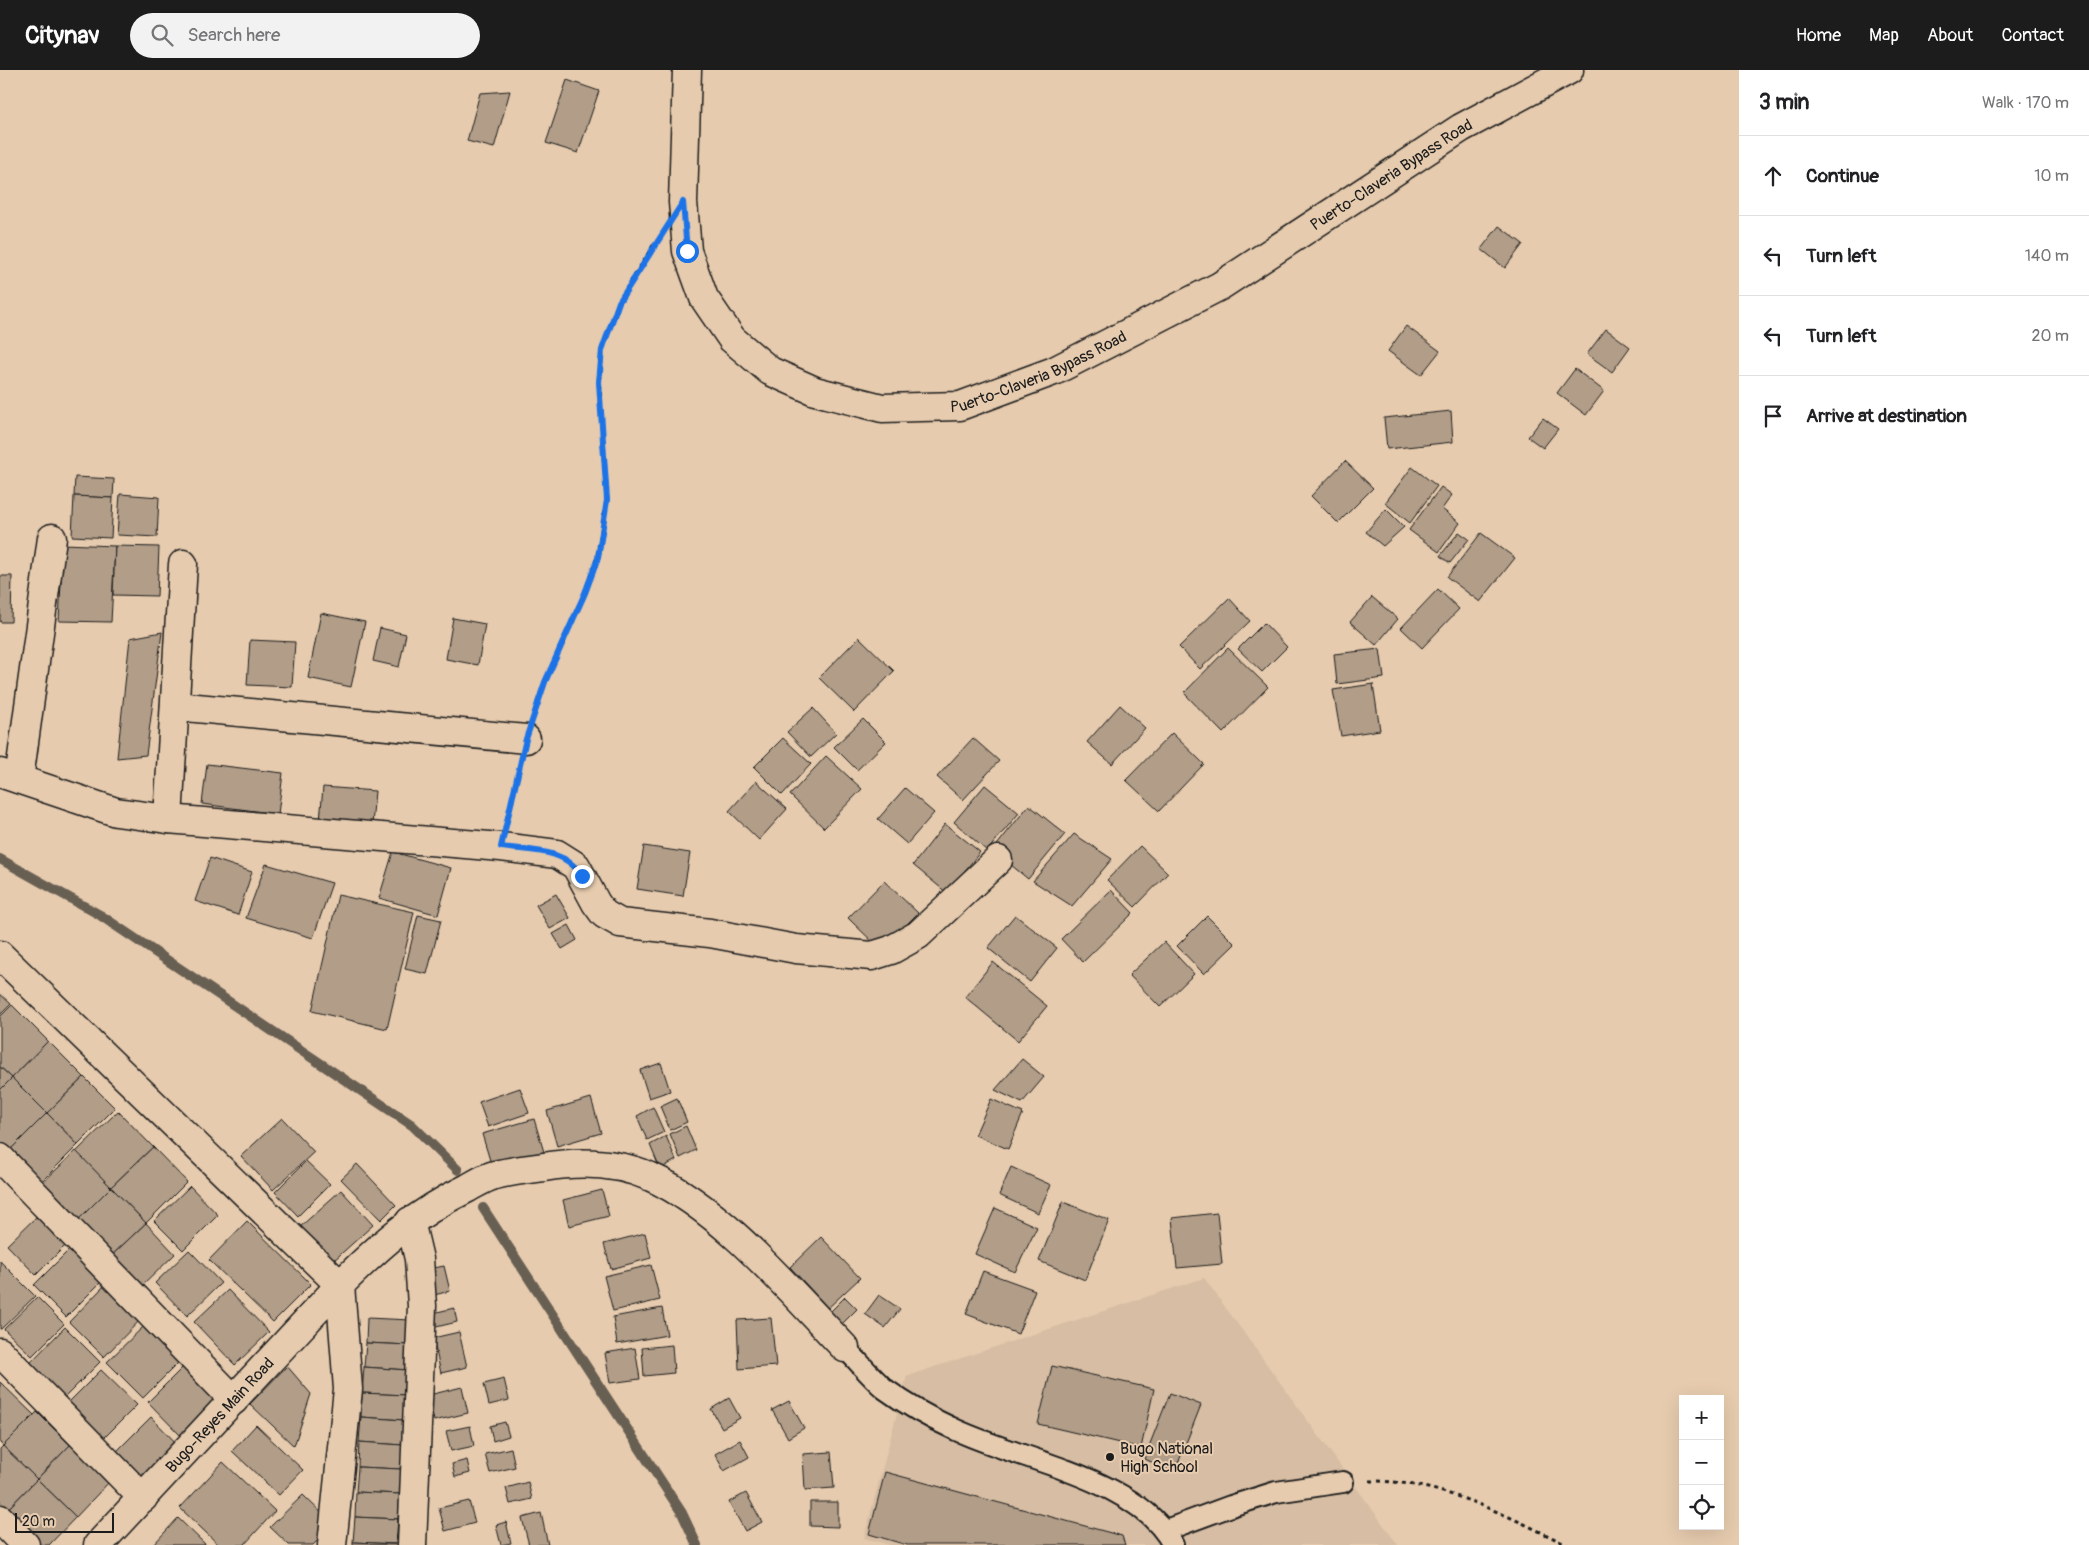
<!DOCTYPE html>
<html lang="en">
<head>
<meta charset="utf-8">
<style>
	:root { --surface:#fff; --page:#f2f2f2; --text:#202124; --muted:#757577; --line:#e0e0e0; --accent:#1c1c1c }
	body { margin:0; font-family:Pangolin,sans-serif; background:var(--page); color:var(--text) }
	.controls { position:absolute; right:15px; bottom:15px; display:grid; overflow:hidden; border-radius:0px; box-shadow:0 5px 20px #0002 }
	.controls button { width:45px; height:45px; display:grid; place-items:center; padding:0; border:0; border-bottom:1px solid var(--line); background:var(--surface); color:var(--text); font:25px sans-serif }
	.scale { position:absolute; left:15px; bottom:12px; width:99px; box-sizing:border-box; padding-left:5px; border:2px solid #1c1c1c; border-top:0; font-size:14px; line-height:18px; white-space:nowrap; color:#1c1c1c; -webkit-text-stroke:4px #e6cbae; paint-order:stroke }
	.stop { position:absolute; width:15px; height:15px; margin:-11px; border:4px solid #1a73e8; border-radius:50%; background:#fff }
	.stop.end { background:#1a73e8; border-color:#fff; box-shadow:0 1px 5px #0008 }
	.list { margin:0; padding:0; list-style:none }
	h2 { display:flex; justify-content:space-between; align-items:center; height:65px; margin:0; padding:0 20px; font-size:21px }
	h2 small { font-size:16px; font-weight:400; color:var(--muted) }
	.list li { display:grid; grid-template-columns:32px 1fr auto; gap:15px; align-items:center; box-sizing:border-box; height:80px; padding:0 20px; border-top:1px solid var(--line) }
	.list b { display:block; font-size:19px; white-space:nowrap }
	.list em { font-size:16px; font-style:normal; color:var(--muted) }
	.icon { flex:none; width:28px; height:28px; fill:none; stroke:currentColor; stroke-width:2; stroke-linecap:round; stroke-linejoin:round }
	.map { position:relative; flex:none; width:1739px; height:1475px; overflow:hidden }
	header { display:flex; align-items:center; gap:30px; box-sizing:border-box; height:70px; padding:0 25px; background:var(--accent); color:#fff }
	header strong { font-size:24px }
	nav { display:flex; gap:28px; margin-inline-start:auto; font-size:18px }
	.search { width:350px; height:45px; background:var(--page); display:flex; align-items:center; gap:12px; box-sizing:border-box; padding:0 18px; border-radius:28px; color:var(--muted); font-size:19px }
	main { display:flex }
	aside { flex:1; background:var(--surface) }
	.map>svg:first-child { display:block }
</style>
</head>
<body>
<header>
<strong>Citynav</strong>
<div class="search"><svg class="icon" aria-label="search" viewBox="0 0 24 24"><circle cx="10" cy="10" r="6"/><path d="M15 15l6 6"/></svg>Search here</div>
<nav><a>Home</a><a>Map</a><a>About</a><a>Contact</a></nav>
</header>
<main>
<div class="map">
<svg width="1739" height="1475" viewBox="0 0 1739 1475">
	<rect width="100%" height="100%" fill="#e6cbae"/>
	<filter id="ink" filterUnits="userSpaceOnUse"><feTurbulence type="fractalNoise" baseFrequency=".02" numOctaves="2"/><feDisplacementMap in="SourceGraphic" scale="10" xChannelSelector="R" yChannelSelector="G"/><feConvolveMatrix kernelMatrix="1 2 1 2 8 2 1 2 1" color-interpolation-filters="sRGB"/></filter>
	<g filter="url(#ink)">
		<path fill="#d6bda3" d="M1204 1208 1398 1475H890L864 1468 907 1306Z"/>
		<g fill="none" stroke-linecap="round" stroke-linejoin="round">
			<g stroke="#685e53" stroke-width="10">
				<path d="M0 789 100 845 412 1055 458 1100"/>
				<path d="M483 1138 682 1443 697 1475"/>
			</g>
		</g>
		<g fill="#b19d88" stroke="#1c1c1c">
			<path d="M567 10 599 21 578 83 546 73Z"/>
			<path d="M510 21 494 78 467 71 480 23Z"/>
			<path d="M1499 156 1523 174 1505 198 1481 179Z"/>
			<path d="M1406 256 1440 281 1421 305 1388 281Z"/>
			<path d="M1606 259 1630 277 1612 302 1587 284Z"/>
			<path d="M1575 299 1604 321 1586 345 1557 323Z"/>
			<path d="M1451 341 1453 372 1387 379 1384 348Z"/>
			<path d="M1543 348 1558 359 1543 378 1528 367Z"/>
			<path d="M1345 391 1373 418 1338 453 1311 426Z"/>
			<path d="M1412 397 1437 416 1410 453 1385 433Z"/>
			<path d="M75 407 114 409 113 428 74 426Z"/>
			<path d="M1441 417 1452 425 1442 439 1460 453 1439 482 1409 460Z"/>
			<path d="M120 424 159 427 157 467 117 465Z"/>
			<path d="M74 426 113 428 111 468 72 466Z"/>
			<path d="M1386 439 1404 457 1383 476 1366 462Z"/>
			<path d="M1459 462 1469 469 1450 493 1440 486Z"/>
			<path d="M1481 463 1515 488 1480 532 1447 507Z"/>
			<path d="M63 474 115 476 111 552 59 551Z"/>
			<path d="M115 476 159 477 157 526 113 525Z"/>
			<path d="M0 506H12L11 552H0Z"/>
			<path d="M1438 519 1459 539 1422 578 1401 558Z"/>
			<path d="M1372 527 1398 549 1376 575 1350 552Z"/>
			<path d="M1229 528 1250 551 1200 599 1179 577Z"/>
			<path d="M321 543 365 552 351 617 308 608Z"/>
			<path d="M453 548 485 554 478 595 446 589Z"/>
			<path d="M1264 553 1287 577 1262 602 1238 579Z"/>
			<path d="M380 558 406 564 399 597 373 591Z"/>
			<path d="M162 562 146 685 117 688 130 568Z"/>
			<path d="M859 567 894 601 854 642 819 608Z"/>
			<path d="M250 570 295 572 292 617 247 615Z"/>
			<path d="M1228 578 1268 617 1223 663 1184 623Z"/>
			<path d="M1380 579 1384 608 1337 614 1334 584Z"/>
			<path d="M1373 614 1380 660 1341 666 1333 620Z"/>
			<path d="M1120 635 1145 658 1112 694 1087 672Z"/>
			<path d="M813 638 836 663 811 687 787 662Z"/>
			<path d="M863 649 886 672 857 700 834 677Z"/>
			<path d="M1172 663 1204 694 1159 741 1126 710Z"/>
			<path d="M783 668 811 694 782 725 754 697Z"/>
			<path d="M973 668 999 691 963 730 937 707Z"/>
			<path d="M826 686 862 719 824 758 790 725Z"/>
			<path d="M207 694 283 703 278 744 202 734Z"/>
			<path d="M756 711 787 739 759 770 729 741Z"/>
			<path d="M985 715 1019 743 987 781 954 752Z"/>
			<path d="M323 717 375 721 372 755 320 751Z"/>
			<path d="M905 718 934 743 907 774 878 749Z"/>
			<path d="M1029 735 1065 764 1028 809 993 780Z"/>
			<path d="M945 754 980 782 947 823 913 795Z"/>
			<path d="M1074 764 1112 789 1072 836 1033 811Z"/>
			<path d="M644 776 690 783 683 826 637 819Z"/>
			<path d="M1140 776 1168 803 1135 837 1107 810Z"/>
			<path d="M393 782 451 798 438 845 379 828Z"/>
			<path d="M210 788 252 802 238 845 195 831Z"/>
			<path d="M266 794 332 813 313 868 246 848Z"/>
			<path d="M884 811 918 843 881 880 848 848Z"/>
			<path d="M1111 820 1133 843 1083 892 1061 869Z"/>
			<path d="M556 824 570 848 550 859 536 835Z"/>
			<path d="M338 825 414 842 387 959 312 941Z"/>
			<path d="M418 845 441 850 427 904 405 899Z"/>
			<path d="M1015 845 1057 878 1030 912 988 878Z"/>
			<path d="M1207 846 1235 874 1204 904 1177 876Z"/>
			<path d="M569 855 577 870 562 879 553 864Z"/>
			<path d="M1164 872 1194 904 1160 937 1129 905Z"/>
			<path d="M993 892 1047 936 1018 971 965 927Z"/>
			<path d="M0 924 11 934 0 945Z"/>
			<path d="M12 935 48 971 12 1008 0 997V947Z"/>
			<path d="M48 971 84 1007 47 1043 12 1008Z"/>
			<path d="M1022 989 1044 1007 1022 1033 995 1020Z"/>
			<path d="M661 993 670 1021 649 1028 640 1000Z"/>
			<path d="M0 997 12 1008 0 1020Z"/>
			<path d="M84 1007 115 1038 78 1075 47 1043Z"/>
			<path d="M12 1008 47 1043 9 1081 0 1072V1020Z"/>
			<path d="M520 1018 529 1043 488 1057 479 1032Z"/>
			<path d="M591 1028 601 1063 557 1076 547 1041Z"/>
			<path d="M677 1028 687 1052 670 1060 660 1036Z"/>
			<path d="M991 1029 1023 1043 1008 1079 975 1065Z"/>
			<path d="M653 1037 664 1062 647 1070 637 1046Z"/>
			<path d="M118 1041 153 1077 111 1117 76 1082Z"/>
			<path d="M47 1043 78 1075 41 1112 9 1081Z"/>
			<path d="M282 1048 314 1082 273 1120 241 1086Z"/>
			<path d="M534 1049 544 1082 492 1097 482 1064Z"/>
			<path d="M686 1056 696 1080 680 1088 670 1064Z"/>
			<path d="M666 1066 676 1090 660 1099 650 1075Z"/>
			<path d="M153 1077 187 1112 146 1153 111 1117Z"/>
			<path d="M76 1081 111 1117 76 1152 40 1115Z"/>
			<path d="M306 1091 330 1114 298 1146 275 1122Z"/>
			<path d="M357 1094 396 1135 381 1150 341 1109Z"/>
			<path d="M1011 1097 1051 1115 1038 1143 999 1125Z"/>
			<path d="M190 1116 218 1145 183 1180 154 1151Z"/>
			<path d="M111 1117 146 1153 110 1187 76 1152Z"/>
			<path d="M341 1120 373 1155 332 1192 300 1157Z"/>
			<path d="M602 1120 609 1146 569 1156 563 1130Z"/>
			<path d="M1063 1132 1109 1150 1085 1210 1039 1191Z"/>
			<path d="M995 1138 1037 1157 1015 1202 975 1184Z"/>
			<path d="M1217 1143 1222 1194 1177 1198 1172 1148Z"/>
			<path d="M36 1147 65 1176 36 1205 7 1175Z"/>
			<path d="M247 1151 311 1214 273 1252 209 1190Z"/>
			<path d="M146 1153 175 1184 140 1218 110 1187Z"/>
			<path d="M645 1163 651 1188 611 1199 604 1174Z"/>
			<path d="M821 1167 860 1208 828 1238 790 1197Z"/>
			<path d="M73 1176 105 1208 66 1247 34 1215Z"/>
			<path d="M189 1180 221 1213 187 1246 155 1213Z"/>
			<path d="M0 1191 35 1226 1 1259H0Z"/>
			<path d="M651 1195 660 1230 613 1241 604 1206Z"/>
			<path d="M444 1196 450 1221 430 1226 424 1200Z"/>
			<path d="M983 1201 1035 1220 1018 1264 966 1244Z"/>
			<path d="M108 1212 143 1247 104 1287 69 1252Z"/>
			<path d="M228 1220 269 1262 235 1295 194 1252Z"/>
			<path d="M879 1225 900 1239 885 1258 865 1244Z"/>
			<path d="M37 1227 64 1254 32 1286 4 1259Z"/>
			<path d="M845 1227 857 1239 842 1254 830 1242Z"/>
			<path d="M454 1238 457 1252 432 1258 429 1244Z"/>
			<path d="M662 1238 667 1265 617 1274 613 1247Z"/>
			<path d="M367 1248 411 1250 409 1275 366 1273Z"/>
			<path d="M771 1248 776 1296 739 1299 737 1250Z"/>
			<path d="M147 1253 182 1289 143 1328 107 1292Z"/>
			<path d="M65 1257 100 1292 61 1331 27 1296Z"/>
			<path d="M459 1262 467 1297 441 1303 433 1268Z"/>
			<path d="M366 1273 409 1275 408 1300 364 1297Z"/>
			<path d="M672 1275 674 1303 644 1306 642 1278Z"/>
			<path d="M635 1278 640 1309 610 1313 605 1283Z"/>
			<path d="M187 1293 221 1326 181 1366 148 1332Z"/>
			<path d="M287 1296 311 1324 294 1376 250 1334Z"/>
			<path d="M1052 1296 1154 1319 1141 1378 1038 1354Z"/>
			<path d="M364 1297 408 1300 406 1325 362 1323Z"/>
			<path d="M101 1300 137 1335 102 1370 67 1334Z"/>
			<path d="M504 1309 509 1330 489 1335 484 1314Z"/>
			<path d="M0 1312 34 1345 3 1376 0 1373Z"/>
			<path d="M462 1317 468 1343 434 1351 429 1325Z"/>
			<path d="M362 1323 406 1325 404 1350 361 1347Z"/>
			<path d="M1170 1323 1201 1335 1175 1401 1144 1389Z"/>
			<path d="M729 1328 740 1348 722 1358 711 1339Z"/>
			<path d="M789 1331 804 1358 788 1368 772 1340Z"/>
			<path d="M37 1342 70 1375 37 1409 3 1376Z"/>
			<path d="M151 1347 181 1378 144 1415 114 1384Z"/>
			<path d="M361 1347 404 1350 403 1375 359 1372Z"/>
			<path d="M505 1352 509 1366 493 1371 490 1356Z"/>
			<path d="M256 1355 303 1400 279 1425 232 1381Z"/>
			<path d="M470 1356 474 1376 451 1381 446 1361Z"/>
			<path d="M740 1370 749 1387 724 1401 715 1384Z"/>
			<path d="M359 1372 403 1375 401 1399 358 1397Z"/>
			<path d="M72 1373 110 1411 76 1447 37 1409Z"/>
			<path d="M3 1376 37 1409 4 1443 0 1439V1379Z"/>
			<path d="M511 1378 515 1397 490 1403 485 1384Z"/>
			<path d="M831 1382 834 1418 805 1420 803 1384Z"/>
			<path d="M467 1390 470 1403 455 1407 452 1394Z"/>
			<path d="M223 1392 275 1441 244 1475H219L180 1438Z"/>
			<path d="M358 1397 401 1399 400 1424 356 1422Z"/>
			<path d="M885 1402 1122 1466 1125 1475H907L869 1464Z"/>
			<path d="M37 1409 76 1447 49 1475H36L4 1443Z"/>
			<path d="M528 1412 532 1429 510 1434 506 1418Z"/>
			<path d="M356 1422 400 1424 398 1449 355 1447Z"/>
			<path d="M746 1423 762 1452 745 1461 729 1432Z"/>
			<path d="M303 1425 334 1455 313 1475H289L270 1457Z"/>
			<path d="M469 1431 475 1453 445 1461 439 1438Z"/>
			<path d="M810 1432H838V1457L810 1456Z"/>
			<path d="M541 1443 548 1475H529L522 1448Z"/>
			<path d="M355 1447 398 1449 396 1474 353 1472Z"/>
			<path d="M178 1448 206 1475H153Z"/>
			<path d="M506 1452 511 1473 501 1475 496 1455Z"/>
			<path d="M353 1472 396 1474V1475H353Z"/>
		</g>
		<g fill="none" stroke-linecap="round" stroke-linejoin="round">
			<g stroke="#1c1c1c" stroke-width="24">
				<g id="service">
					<path d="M845 1278C858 1291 871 1307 885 1319 903 1332 930 1348 950 1357 1015 1390 1139 1407 1173 1475"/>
					<path d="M1166 1460 1231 1436 1276 1422 1343 1412"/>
				</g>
			</g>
			<g stroke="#1c1c1c" stroke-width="31">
				<g id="minor">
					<path d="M175 636 526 669"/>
					<path d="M0 703 116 742 168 749 501 777 557 784 576 796 596 833 604 844 620 853 710 863 796 879 872 886 891 880 918 865 998 790"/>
					<path d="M19 709 52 468"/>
					<path d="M168 749 183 494"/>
					<path d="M0 885 340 1215 348 1319 332 1475"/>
					<path d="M0 1088 234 1330"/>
					<path d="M410 1151 419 1189 422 1236 412 1475"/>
					<path d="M340 1215C381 1174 416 1143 468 1118 477 1113 486 1107 495 1105 511 1101 528 1099 544 1097 580 1091 617 1092 651 1107 722 1139 791 1222 845 1278"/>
					<path d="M0 1282 143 1428"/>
					<path d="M0 1449 25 1475"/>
				</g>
			</g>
			<g stroke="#1c1c1c" stroke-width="31">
				<g id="tertiary">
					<path id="s1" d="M687 0 683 132 687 181 704 228 732 269 770 301 815 321 882 338 960 336 1054 301 1220 216 1461 58 1569 0"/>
					<path id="s2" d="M98 1475 340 1215"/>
				</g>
			</g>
			<g stroke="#1c1c1c" stroke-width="3" stroke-dasharray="4 4" stroke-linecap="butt">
				<path d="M535 641 545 612 585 523 597 488 607 430 599 312 602 280 619 232 654 174"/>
				<path d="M508 748 519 700"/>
				<path d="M1370 1411C1437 1410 1507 1445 1567 1475"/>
			</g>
			<use href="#service" stroke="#e6cbae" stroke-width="20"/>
			<use href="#minor" stroke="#e6cbae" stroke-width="28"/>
			<use href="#tertiary" stroke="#e6cbae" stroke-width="28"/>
		</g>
	</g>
	<g fill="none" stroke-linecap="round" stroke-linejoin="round" filter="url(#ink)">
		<path stroke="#1a73e8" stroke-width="6" d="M582 806C565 778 531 781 501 777L526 669 545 612 585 523 598 488 607 430 599 312 602 280 619 232 683 132 687 181"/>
	</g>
	<circle fill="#1c1c1c" stroke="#e6cbae" stroke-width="2" cx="1110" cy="1387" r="5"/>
	<g text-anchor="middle" stroke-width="4" stroke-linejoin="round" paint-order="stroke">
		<g font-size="16" fill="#1c1c1c" stroke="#e6cbae">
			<text dy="6" stroke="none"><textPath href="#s1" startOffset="1018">Puerto-Claveria Bypass Road</textPath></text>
			<text dy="6" stroke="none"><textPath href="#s1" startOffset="612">Puerto-Claveria Bypass Road</textPath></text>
			<text dy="6" stroke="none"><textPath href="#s2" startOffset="178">Bugo-Reyes Main Road</textPath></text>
		</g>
		<g font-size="16" fill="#1c1c1c" stroke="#e6cbae" text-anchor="start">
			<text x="1120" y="1384">Bugo National<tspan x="1120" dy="18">High School</tspan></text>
		</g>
	</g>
</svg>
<div class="controls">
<button>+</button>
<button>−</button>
<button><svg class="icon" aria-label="locate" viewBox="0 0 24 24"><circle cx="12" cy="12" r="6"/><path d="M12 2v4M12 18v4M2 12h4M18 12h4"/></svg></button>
</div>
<div class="scale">20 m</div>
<div class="stop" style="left:687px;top:181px"></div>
<div class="stop end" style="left:582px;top:806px"></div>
</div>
<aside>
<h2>3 min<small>Walk · 170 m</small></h2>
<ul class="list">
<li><svg class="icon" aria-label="ahead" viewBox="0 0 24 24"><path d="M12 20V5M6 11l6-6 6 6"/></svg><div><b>Continue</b></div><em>10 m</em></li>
<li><svg class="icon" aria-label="left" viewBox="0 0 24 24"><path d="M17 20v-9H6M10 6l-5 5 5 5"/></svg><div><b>Turn left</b></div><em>140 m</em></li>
<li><svg class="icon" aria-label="left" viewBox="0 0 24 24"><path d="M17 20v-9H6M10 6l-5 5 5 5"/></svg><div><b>Turn left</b></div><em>20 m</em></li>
<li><svg class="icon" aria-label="arrive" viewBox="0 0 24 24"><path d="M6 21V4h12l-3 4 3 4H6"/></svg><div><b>Arrive at destination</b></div></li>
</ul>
</aside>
</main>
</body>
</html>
